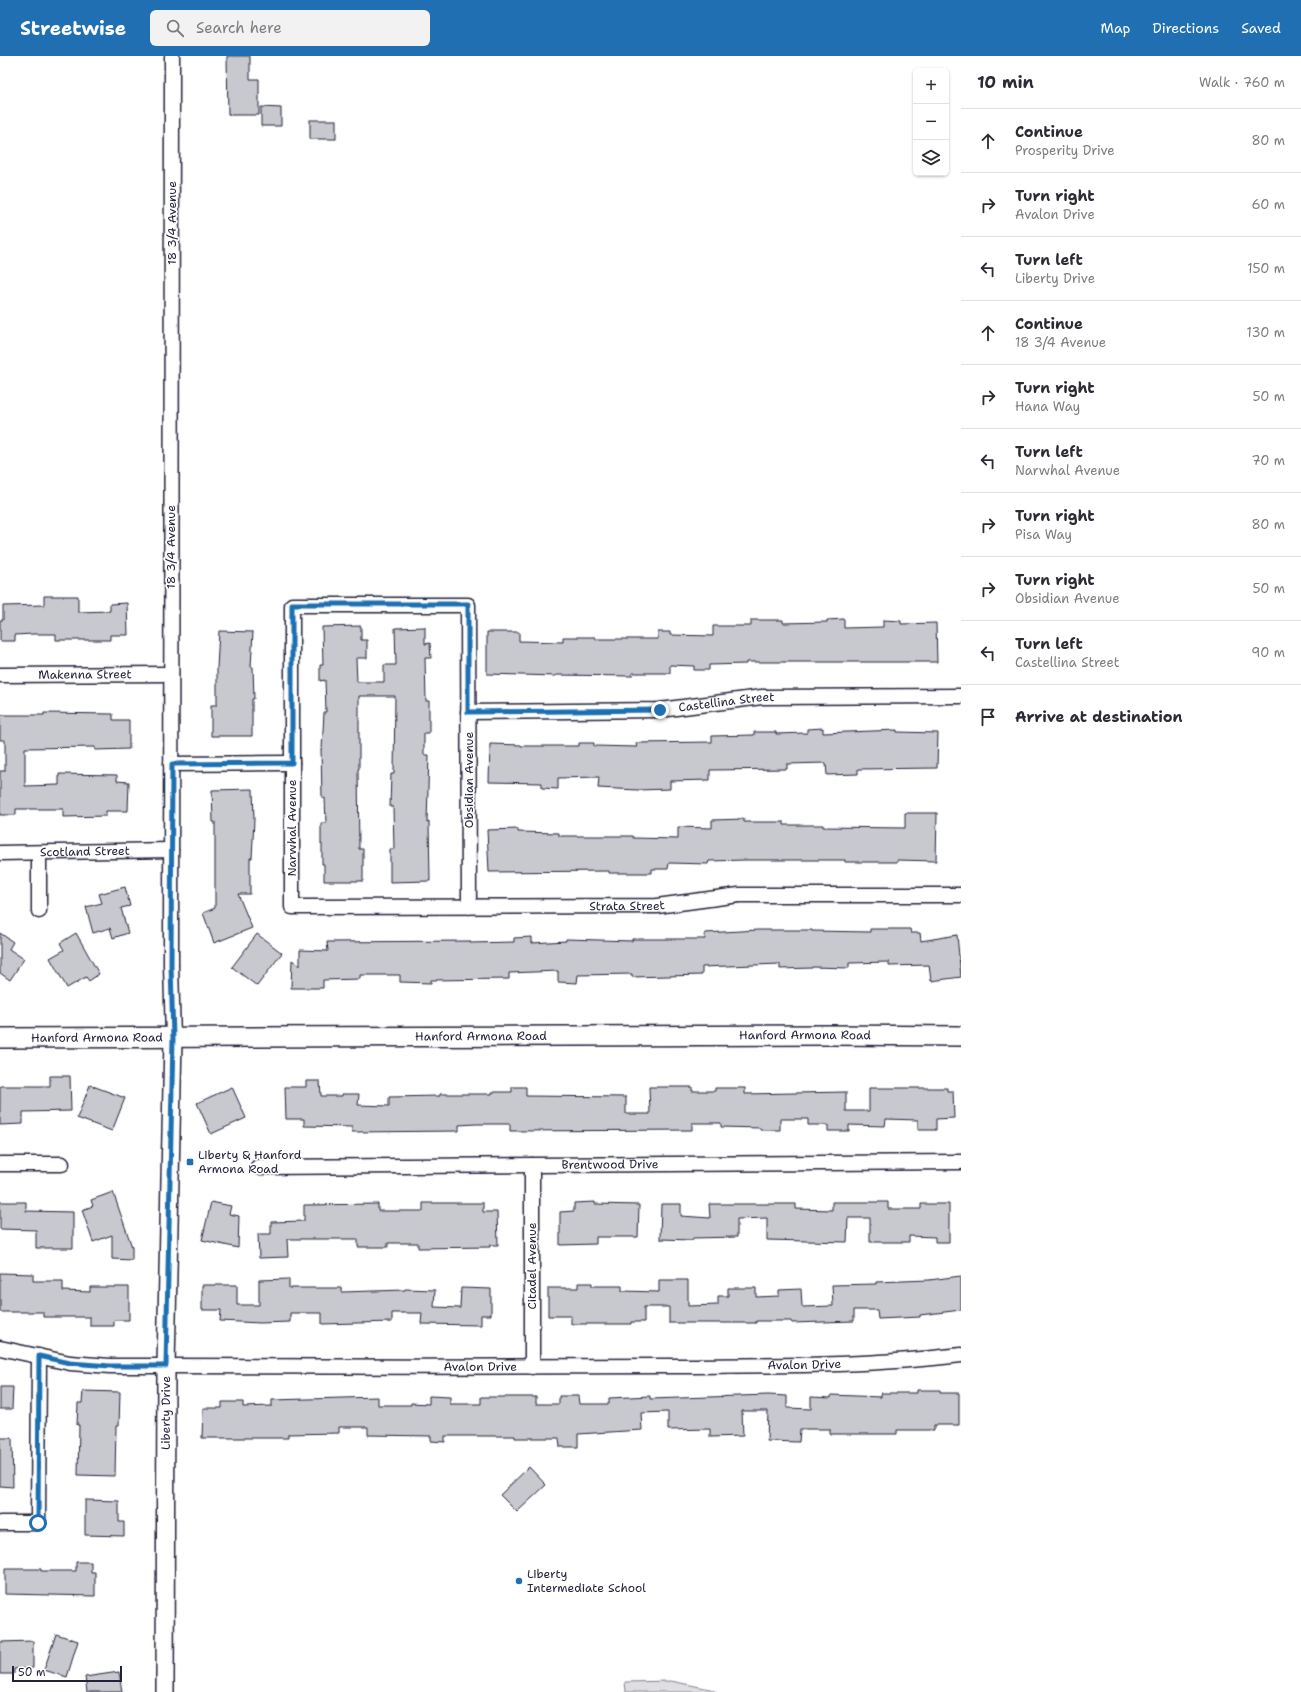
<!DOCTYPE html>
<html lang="en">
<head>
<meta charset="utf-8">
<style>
	:root { --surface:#fff; --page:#f2f2f3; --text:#2b2b33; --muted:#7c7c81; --line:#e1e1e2; --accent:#1f6fb2 }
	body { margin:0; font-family:"Shantell Sans",sans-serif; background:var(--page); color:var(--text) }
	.controls { position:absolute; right:12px; top:12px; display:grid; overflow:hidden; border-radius:6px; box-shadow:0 1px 3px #0004 }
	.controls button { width:36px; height:36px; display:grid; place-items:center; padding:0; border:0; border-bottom:1px solid var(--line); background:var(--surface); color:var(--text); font:20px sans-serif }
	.scale { position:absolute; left:12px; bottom:10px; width:110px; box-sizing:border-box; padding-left:4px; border:2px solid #22223b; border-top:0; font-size:11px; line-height:14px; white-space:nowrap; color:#22223b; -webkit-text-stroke:3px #fff; paint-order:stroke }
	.stop { position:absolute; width:12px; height:12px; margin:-9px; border:3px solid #1f6fb2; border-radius:50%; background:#fff }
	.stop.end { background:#1f6fb2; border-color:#fff; box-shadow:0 1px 4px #0008 }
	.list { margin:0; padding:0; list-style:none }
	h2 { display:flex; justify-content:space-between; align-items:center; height:52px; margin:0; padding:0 16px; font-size:17px }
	h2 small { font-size:13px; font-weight:400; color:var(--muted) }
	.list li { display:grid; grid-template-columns:26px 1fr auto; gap:12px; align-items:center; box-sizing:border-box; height:64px; padding:0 16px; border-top:1px solid var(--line) }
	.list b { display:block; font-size:15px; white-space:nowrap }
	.list p { margin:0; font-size:13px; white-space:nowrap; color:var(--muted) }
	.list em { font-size:13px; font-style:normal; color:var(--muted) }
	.icon { flex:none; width:22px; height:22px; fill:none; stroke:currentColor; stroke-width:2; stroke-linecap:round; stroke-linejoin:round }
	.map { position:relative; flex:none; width:961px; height:1636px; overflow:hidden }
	header { display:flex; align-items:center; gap:24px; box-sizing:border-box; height:56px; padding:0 20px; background:var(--accent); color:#fff }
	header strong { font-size:19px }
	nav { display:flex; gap:22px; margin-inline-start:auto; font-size:14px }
	.search { width:280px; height:36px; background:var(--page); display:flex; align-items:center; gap:10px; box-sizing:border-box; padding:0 14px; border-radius:6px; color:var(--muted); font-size:15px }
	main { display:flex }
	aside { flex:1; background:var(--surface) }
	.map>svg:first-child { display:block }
</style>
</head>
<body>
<header>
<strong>Streetwise</strong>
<div class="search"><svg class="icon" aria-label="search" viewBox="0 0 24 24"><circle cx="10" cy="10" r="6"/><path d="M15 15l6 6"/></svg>Search here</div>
<nav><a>Map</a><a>Directions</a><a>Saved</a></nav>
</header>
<main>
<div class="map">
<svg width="961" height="1636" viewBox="0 0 961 1636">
	<rect width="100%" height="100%" fill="#fff"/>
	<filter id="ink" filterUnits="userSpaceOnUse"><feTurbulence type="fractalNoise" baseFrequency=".025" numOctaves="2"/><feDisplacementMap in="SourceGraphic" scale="8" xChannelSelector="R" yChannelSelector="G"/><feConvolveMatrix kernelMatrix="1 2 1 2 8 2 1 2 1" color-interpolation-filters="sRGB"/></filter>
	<g filter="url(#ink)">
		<path fill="#dfdfe2" stroke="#80808e" d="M671 1625 710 1633 716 1636H626L625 1626Z"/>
		<g fill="#c8c8cf" stroke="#22223b">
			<path d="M227 0H250V23H259V59H228Z"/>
			<path d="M261 51 281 52V70H261Z"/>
			<rect x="310" y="64" width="26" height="19"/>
			<path d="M44 540H78V556L110 555V548L127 547 128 579H110V584H56V578H33L15 579V585H0V564H3V550L44 549Z"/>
			<path d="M844 563V572L883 571V564L901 565V568L936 567 937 606H746V608L709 609V614H694V610L670 609V617H632V620L556 619V620L487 618V576H519V585L563 586V581H595V583H658V576H670V579L713 580V570H751V564H783V567L827 566V564Z"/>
			<path d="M361 570V584H367V602H356L357 626H384V609H396L395 572 425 571V588L430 587 431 602H425L426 645H429V677H424V699H429L427 766 429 765 430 825 390 826V793H394L393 751H390L391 718H394L395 640H359V713H358L359 793H363V825H324V808H322V788H321V767H326L325 742H322L321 693H322L324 656H326L325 624 320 625V609H323L322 571Z"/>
			<path d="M219 575 253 576 251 611H253L254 643H252V680H211V649H217V612Z"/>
			<path d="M44 657 113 658V664H129V693L95 694V691L25 692V730L59 729V718L117 719V725L129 726 128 755H106V760L63 761V753H16V759H0V715H5V684H0V659H44Z"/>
			<path d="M823 672V677L897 674V676L938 677 937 712 858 713V718L827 719 826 707 787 708V713L710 714V724L670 725V733L638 734 598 732 599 721 558 722V733L542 732V727L489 726 490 688 521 689V690H579V687H594V690L637 691 636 687 712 686V680L754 679V676H776V678L807 677V673Z"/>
			<path d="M253 733 254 764 252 802H250V838H238L252 872 214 887 203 857 215 852V766H213L212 734Z"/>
			<path d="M905 757H937L936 805 897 804V806H845V804H745L709 805 708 808 669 807 668 813H652V817H609V815L489 816 487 774 518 773V776L559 777V780H633V782L678 783V771L712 772V764L744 763V766H784V769H823V771L905 772Z"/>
			<path d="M125 831 130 850 121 852 128 877 113 882 110 872 93 877 86 851 102 847 99 838Z"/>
			<path d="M870 873H910L911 877H920L921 885 957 879 961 921 931 925 929 909 889 910V906L849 907V912L812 911V912L780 913V908L702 911V919L632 921V918L578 919 577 927 558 926V915L509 917V923L431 924V927L400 926V919H360V923L323 924V932H291L292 904 300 910V894L328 895 327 886 470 885V887L514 886V882L532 881V887L566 885V883L632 885V883H705V877L758 874H812V875L870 876Z"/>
			<path d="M0 877 13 886 9 893 24 903 10 924 0 917Z"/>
			<path d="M76 877 99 918 89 925 86 921 67 932 50 902 64 894 60 887Z"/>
			<path d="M257 878 282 897 257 930 232 911Z"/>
			<path d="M50 1020H70L71 1055 23 1056V1068L0 1069V1030H50Z"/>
			<path d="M306 1025H320L321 1040H342V1038H359L358 1049 389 1050V1041L440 1040V1038H492V1036H512V1031H526V1040L626 1041V1058H650L649 1031H692V1035H715V1032H745V1038L846 1036V1055H869V1032H947V1035H953L954 1062 936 1063V1074H918V1064L886 1063 885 1070 849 1069V1075H828V1069H808V1063H780V1074H760V1072L721 1071V1067H692V1074L510 1075V1068H476L459 1069V1075L352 1076V1071L304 1070V1063H286L285 1031H306Z"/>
			<path d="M90 1029 125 1042 112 1075 77 1062Z"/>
			<path d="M232 1031 246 1062 211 1078 197 1047Z"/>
			<path d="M113 1136 132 1191V1204L112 1203V1179L93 1186 82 1154 93 1150 91 1144Z"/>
			<path d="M0 1146H26V1155L73 1156V1192H36V1174L0 1173Z"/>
			<path d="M211 1146 231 1150 229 1158 239 1160 238 1192 202 1184Z"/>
			<path d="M595 1146V1148L639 1149 638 1181H596V1188L560 1189V1156L574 1155V1147Z"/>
			<path d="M832 1146H888V1153H921V1148H949V1186H935V1181L909 1180V1186H870V1162H848L847 1186 767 1184V1162L737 1163V1181L693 1182 692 1184 660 1183 661 1148H681V1160L710 1162 709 1148H796V1153L832 1154Z"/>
			<path d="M423 1147H483V1156H497L498 1189H490V1191L418 1192V1187H388V1191H358V1183H287L288 1201 259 1202 258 1178H271V1166L304 1165V1149L378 1148V1155H423Z"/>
			<path d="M0 1217 33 1218V1225H63V1235L90 1236V1231H129V1264H114V1270H90V1261H43V1256H0Z"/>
			<path d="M961 1220V1254L920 1259V1261L878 1263 877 1254H854V1265L792 1267 791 1265H756V1267H669V1251H644V1266H631V1268H571V1260H548V1232H578V1227H592V1230H622V1235L659 1236V1224H688V1250L718 1249V1240H728V1232H756V1241L779 1240V1234L801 1233 802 1251 833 1250 832 1229 876 1228V1226L929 1224Z"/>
			<path d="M289 1223V1232H342V1236L405 1234V1233L435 1234 434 1251 460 1252 461 1232 491 1233V1259H481V1269L421 1268 422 1257H392V1266L322 1268V1257H290V1266L260 1267 220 1265 221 1254H202V1229H237V1249H259V1224Z"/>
			<path d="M0 1331H13L12 1353H0Z"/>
			<path d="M917 1334H940V1337H959V1369H934V1374H897V1378H830V1373H800L799 1386 767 1385 768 1355H742L743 1380 710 1381V1373L668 1374V1356L641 1357 642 1374 578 1378V1391H560L559 1382H515V1380H445V1386L431 1385V1380L368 1379V1371H339V1377L288 1378V1382H202L203 1352H222V1346H243V1351L272 1350V1344L378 1341V1349H411V1347L429 1348V1340L450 1341V1348H481V1341H536V1348H559V1340H578L579 1348H609V1342L650 1340V1343L768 1339 787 1340V1352L811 1353V1341L831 1342V1339L881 1341V1337H917Z"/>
			<path d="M83 1335 120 1336 119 1370H116L115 1420 78 1419 79 1369H77L78 1347H82Z"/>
			<path d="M0 1382H12L13 1431 0 1430Z"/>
			<path d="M529 1411 546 1429 517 1456 500 1439Z"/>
			<path d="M85 1444 119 1445V1466H124V1480L85 1479Z"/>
			<path d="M76 1506H91V1516H95V1540L5 1538V1513H41V1515H76Z"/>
			<path d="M56 1578 78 1585 67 1621 44 1614Z"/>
			<path d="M33 1585V1612L14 1613V1618H0V1586Z"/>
			<path d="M119 1616 122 1636H87L85 1621Z"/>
		</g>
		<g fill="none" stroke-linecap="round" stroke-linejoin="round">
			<g stroke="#22223b" stroke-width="17">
				<g id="minor">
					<path d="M172 0 171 909 173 983"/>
					<path id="s1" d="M0 619 171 618"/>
					<path id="s2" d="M468 656 660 654 762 641 961 640"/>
					<path d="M171 708 292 707"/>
					<path id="s3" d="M0 797 171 794"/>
					<path d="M39 797V855"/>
					<path id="s4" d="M469 851 468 549H292V851L657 850 739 839H961"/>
					<path d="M0 1108H62"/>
					<path id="s5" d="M258 1111 961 1106"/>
					<path id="s6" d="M0 1292 70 1307 110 1310H166C333 1311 499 1311 666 1310 764 1309 863 1311 961 1299"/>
					<path d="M532 1311V1109"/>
					<path d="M0 1467H38L39 1300"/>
				</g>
			</g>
			<g stroke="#22223b" stroke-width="20">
				<g id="tertiary">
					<path id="s7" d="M165 1636 166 1310 173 983"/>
				</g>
			</g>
			<g stroke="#22223b" stroke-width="22">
				<g id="secondary">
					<path id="s8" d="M0 982 829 979 961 980"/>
				</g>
			</g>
			<use href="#minor" stroke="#fff" stroke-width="14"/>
			<use href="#tertiary" stroke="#fff" stroke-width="17"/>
			<use href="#secondary" stroke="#fff" stroke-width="19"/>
		</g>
	</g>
	<g fill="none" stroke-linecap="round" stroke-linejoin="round" filter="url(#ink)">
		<path stroke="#1f6fb2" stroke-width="5" d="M38 1467 39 1300 70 1307 110 1310H166L173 983 171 909 172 708 292 707V548H468V656L660 654"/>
	</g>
	<g fill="#1f6fb2" stroke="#fff" stroke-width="1.5">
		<rect x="186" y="1102" width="8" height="8" rx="2"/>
		<circle cx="519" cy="1525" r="4"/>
	</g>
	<g text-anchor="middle" stroke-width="3.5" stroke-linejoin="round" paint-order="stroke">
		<g font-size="12" fill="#22223b" stroke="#fff">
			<text transform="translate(172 167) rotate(-90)" y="4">18 3/4 Avenue</text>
			<text transform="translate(171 491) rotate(-90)" y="4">18 3/4 Avenue</text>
			<text dy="4" stroke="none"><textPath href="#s1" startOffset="85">Makenna Street</textPath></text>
			<text dy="4" stroke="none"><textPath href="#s2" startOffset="259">Castellina Street</textPath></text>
			<text transform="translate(469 724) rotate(-90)" y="4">Obsidian Avenue</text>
			<text transform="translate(292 772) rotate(-90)" y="4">Narwhal Avenue</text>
			<text dy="4" stroke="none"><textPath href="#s3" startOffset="85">Scotland Street</textPath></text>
			<text dy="4" stroke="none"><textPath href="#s4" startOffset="1115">Strata Street</textPath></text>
			<text dy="4" stroke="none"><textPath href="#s8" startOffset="805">Hanford Armona Road</textPath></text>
			<text dy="4" stroke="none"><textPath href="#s8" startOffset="481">Hanford Armona Road</textPath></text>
			<text dy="4" stroke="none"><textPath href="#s8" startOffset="97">Hanford Armona Road</textPath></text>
			<text dy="4" stroke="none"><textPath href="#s5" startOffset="352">Brentwood Drive</textPath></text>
			<text transform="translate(532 1210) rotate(-90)" y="4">Citadel Avenue</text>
			<text dy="4" stroke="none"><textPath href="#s6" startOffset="806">Avalon Drive</textPath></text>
			<text dy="4" stroke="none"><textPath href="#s6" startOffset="482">Avalon Drive</textPath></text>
			<text dy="4" stroke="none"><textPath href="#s7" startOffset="279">Liberty Drive</textPath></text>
		</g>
		<g font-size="12" fill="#22223b" stroke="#fff" text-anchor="start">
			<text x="198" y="1103">Liberty &amp; Hanford<tspan x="198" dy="14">Armona Road</tspan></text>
			<text x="527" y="1522">Liberty<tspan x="527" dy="14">Intermediate School</tspan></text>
		</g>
	</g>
</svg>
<div class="controls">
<button>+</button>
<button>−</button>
<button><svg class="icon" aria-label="layers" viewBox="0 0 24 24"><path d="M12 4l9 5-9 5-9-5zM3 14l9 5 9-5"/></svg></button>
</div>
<div class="scale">50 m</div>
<div class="stop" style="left:38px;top:1467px"></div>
<div class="stop end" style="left:660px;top:654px"></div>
</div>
<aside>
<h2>10 min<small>Walk · 760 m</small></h2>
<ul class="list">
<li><svg class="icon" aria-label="ahead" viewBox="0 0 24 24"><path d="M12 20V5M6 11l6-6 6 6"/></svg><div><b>Continue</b><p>Prosperity Drive</p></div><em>80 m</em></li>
<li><svg class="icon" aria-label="right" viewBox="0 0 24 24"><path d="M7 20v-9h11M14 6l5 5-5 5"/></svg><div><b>Turn right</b><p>Avalon Drive</p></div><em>60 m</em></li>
<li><svg class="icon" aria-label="left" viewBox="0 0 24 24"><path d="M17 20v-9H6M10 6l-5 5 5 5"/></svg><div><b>Turn left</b><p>Liberty Drive</p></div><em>150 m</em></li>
<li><svg class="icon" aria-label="ahead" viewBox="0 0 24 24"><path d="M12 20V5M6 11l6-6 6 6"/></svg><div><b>Continue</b><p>18 3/4 Avenue</p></div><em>130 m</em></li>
<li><svg class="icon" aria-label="right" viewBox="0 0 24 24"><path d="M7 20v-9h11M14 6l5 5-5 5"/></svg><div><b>Turn right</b><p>Hana Way</p></div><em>50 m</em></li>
<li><svg class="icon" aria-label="left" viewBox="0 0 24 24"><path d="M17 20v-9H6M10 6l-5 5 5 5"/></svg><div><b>Turn left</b><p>Narwhal Avenue</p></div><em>70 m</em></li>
<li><svg class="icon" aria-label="right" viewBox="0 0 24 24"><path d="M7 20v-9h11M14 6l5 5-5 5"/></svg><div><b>Turn right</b><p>Pisa Way</p></div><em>80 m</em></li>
<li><svg class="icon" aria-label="right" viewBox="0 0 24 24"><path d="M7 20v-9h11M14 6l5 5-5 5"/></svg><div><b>Turn right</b><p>Obsidian Avenue</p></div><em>50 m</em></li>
<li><svg class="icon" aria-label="left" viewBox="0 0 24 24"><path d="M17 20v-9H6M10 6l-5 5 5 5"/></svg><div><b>Turn left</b><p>Castellina Street</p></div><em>90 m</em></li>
<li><svg class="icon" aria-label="arrive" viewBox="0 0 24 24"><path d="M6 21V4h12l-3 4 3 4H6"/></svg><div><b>Arrive at destination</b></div></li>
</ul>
</aside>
</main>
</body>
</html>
